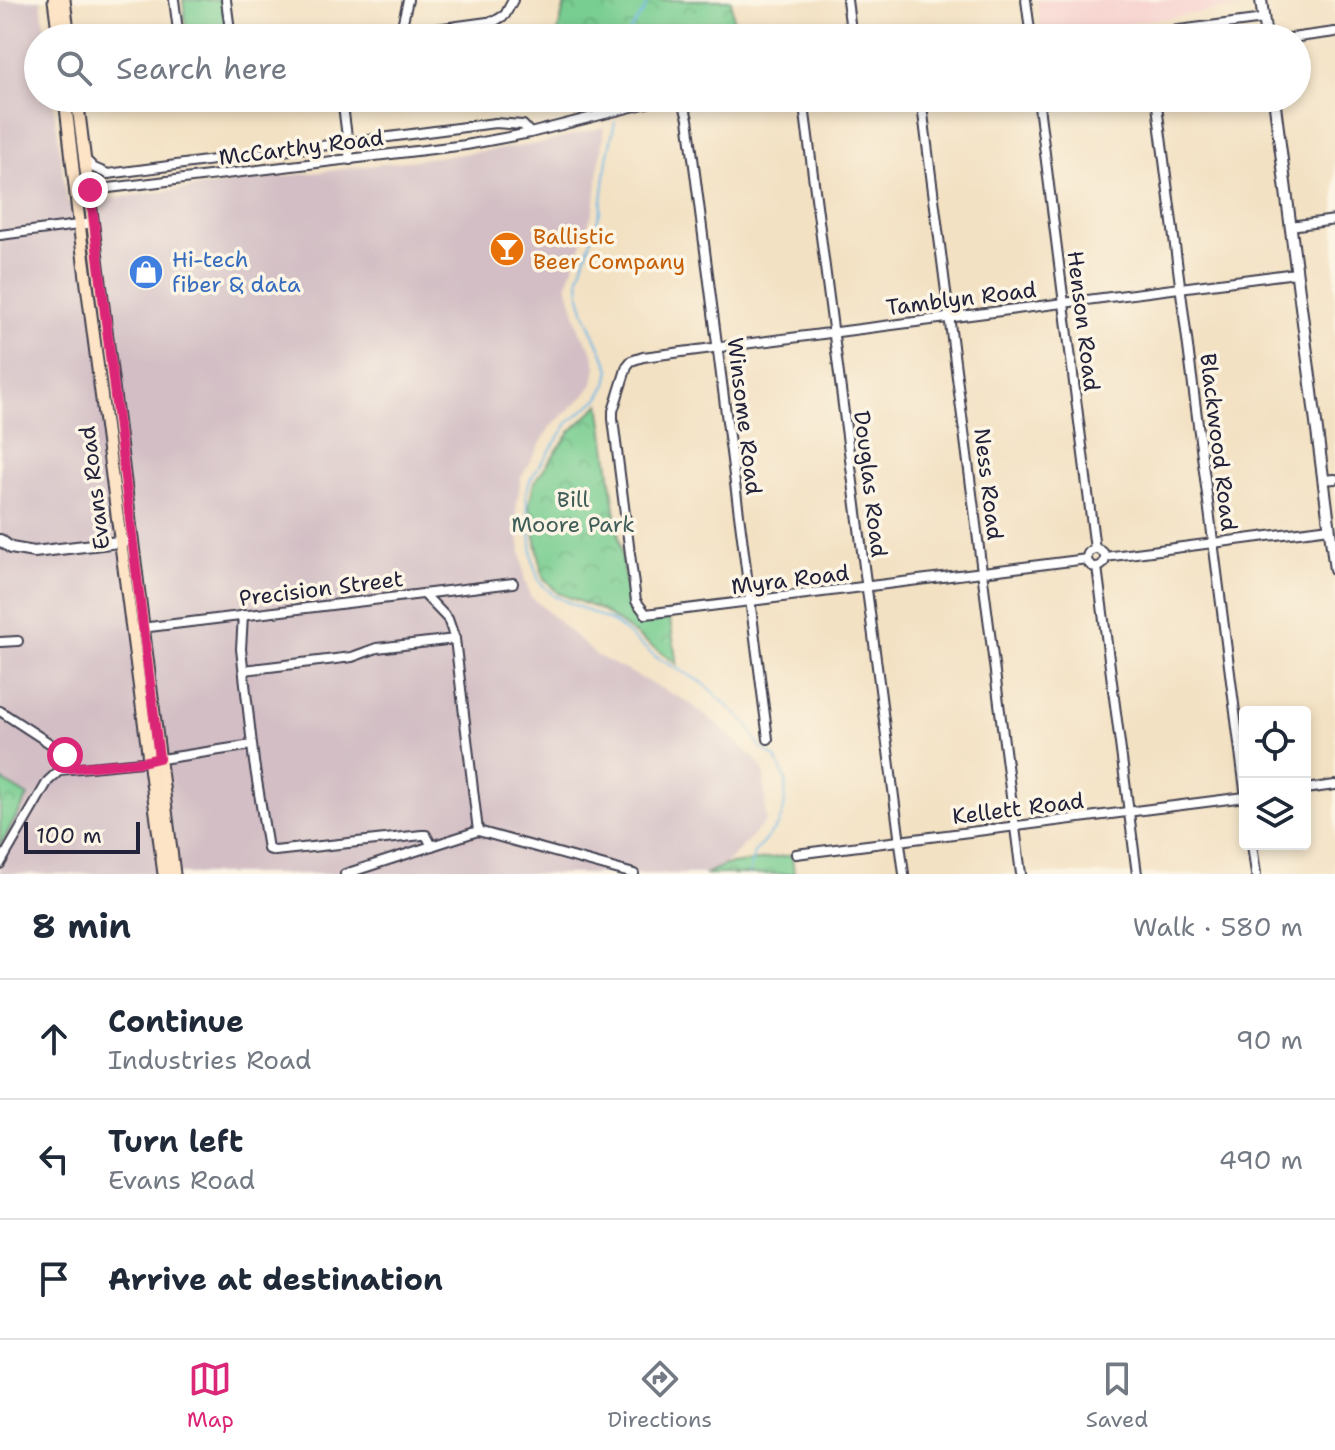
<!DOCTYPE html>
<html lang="en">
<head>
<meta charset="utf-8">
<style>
	:root { --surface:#fff; --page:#f2f2f3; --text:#1f2937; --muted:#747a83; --line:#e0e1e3; --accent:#db2777 }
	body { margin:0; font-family:"Shantell Sans",sans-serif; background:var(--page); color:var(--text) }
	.controls { position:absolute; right:24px; bottom:24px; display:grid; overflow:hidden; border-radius:8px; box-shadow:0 4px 12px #0003 }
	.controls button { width:72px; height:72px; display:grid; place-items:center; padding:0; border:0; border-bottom:2px solid var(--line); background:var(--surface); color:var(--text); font:40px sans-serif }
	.scale { position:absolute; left:24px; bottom:20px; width:116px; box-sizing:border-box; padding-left:8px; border:4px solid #22223b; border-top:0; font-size:22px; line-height:28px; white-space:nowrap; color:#22223b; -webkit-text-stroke:6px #fcf5e5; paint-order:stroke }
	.stop { position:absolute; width:24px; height:24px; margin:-18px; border:6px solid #db2777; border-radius:50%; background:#fff }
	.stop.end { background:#db2777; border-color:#fff; box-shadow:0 2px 8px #0008 }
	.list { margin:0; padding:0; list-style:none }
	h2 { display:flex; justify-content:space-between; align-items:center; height:104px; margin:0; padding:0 32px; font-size:34px }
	h2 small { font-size:26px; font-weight:400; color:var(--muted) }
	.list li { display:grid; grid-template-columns:52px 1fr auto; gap:24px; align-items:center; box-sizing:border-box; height:120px; padding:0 32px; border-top:2px solid var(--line) }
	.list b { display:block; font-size:30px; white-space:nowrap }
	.list p { margin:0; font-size:26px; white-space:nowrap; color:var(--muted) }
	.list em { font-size:26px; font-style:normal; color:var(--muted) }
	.icon { flex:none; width:44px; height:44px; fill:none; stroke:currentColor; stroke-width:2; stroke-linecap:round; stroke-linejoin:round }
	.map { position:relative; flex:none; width:1335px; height:874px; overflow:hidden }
	.search { position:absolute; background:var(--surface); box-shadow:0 4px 12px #0003; left:24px; right:24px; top:24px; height:88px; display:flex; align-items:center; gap:20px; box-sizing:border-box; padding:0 28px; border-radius:44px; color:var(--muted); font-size:30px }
	.sheet { height:464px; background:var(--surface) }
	nav { display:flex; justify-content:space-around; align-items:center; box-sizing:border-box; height:112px; border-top:2px solid var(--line); background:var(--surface); font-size:22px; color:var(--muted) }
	nav a { display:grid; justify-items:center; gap:4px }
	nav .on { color:var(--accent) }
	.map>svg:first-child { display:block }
</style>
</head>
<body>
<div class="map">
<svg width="1335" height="874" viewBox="0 0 1335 874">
	<defs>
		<pattern id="park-crowns" width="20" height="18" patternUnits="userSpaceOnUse" patternTransform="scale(2)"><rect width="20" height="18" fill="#78cd91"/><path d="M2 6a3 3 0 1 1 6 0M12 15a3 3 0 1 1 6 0" fill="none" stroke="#68b07e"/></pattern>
	</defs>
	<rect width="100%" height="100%" fill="#fcf5e5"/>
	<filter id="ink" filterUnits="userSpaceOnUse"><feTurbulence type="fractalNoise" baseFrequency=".0125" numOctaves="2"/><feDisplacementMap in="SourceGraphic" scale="16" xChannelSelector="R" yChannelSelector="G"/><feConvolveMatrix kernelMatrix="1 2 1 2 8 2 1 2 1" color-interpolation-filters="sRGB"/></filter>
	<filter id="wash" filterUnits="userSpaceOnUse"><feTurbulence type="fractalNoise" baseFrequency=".006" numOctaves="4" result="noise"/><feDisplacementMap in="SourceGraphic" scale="32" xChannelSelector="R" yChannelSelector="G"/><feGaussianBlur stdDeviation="1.8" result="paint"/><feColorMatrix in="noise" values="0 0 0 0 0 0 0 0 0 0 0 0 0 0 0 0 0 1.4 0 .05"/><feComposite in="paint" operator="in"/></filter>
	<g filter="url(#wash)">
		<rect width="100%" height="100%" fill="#f3e1c3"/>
		<path fill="#f7d0ce" d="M1037 0H1248L1249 6 1047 35 1041 30Z"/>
		<path fill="#d2bec4" d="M0 0H41L46 38H38V98H53L67 204 539 144 604 127 594 208 567 284 580 332 592 350 596 366 593 384 584 396 550 427 521 478 516 511 524 576 530 596 596 655 688 702 721 728 758 762 764 773 766 821 725 865 705 874H0V846L28 796 0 779Z"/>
		<g fill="url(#park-crowns)" stroke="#4d7866" stroke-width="2">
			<path d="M566 0H731L735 34 709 38H556Z"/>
			<path d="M600 404 629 607 631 615 644 622 670 619 677 664 601 610 558 593 543 577 529 505 534 483 570 432Z"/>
			<path d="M0 779 28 796 0 846Z"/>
			<path d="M792 855 794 874H705L725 865Z"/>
		</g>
		<path fill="#78cd91" stroke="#4d7866" stroke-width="2" d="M183 0H222L227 38H187Z"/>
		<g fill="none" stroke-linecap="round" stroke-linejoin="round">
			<g stroke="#6eb8e6" stroke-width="2">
				<path d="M625 38 644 11 648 0"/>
				<path d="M613 98V100"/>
				<path d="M615 122 607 159 601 209 579 277 580 296 586 316 610 369 607 384 599 398 569 422 530 480 526 495 533 562 539 581 554 596 613 622 656 657 703 683 747 724 760 747 776 758 786 781 784 810 778 825 754 853 749 874"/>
			</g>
		</g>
	</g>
	<g filter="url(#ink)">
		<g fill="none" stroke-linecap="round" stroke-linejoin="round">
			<g stroke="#413f4f" stroke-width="12">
				<g id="minor">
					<path d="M174 0 179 38"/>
					<path d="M226 0 231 38"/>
					<path d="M847 0 852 38"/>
					<path d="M1026 0 1031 38"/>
					<path d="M400 34 408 0"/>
					<path d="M369 38 495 21 505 15 513 0"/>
					<path d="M1117 38 1264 19"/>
					<path d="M1291 38 1335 32"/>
					<path d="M342 98 350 160"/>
					<path d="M682 98 688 119 768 739"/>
					<path d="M803 98 904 874"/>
					<path d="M921 98 1021 874"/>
					<path d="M1038 98 1095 549"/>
					<path d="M1156 98 1245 790"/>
					<path d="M86 160 94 168 108 174 495 123 523 125 530 133"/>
					<path d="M84 191 466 145 530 133 667 98"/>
					<path d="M1290 226 1335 220"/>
					<path d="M0 235 94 223"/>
					<path d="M1323 480 1335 479"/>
					<circle cx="1096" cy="558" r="9"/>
					<path d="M1105 557 1330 528"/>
					<path d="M1087 559 646 614 636 601 613 419V411L627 366 631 361 643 357 1296 273"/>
					<path d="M1097 567 1137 874"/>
					<path d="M424 594 448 619 455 639 478 831"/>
					<path d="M243 615 241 649 254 762 268 849 275 851 422 835H426L432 846"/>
					<path d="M141 628 513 583"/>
					<path d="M0 642 18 641"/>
					<path d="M244 670 352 657 377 648 455 639"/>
					<path d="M0 711 63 752 70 768"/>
					<path d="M1305 789 1335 785"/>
					<path d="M1252 844 1256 874"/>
					<path d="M796 854 1245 797"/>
					<path d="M0 864 48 781 60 770 142 762 252 745"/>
					<path d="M345 874 478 831 634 874"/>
				</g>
			</g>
			<g stroke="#413f4f" stroke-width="14">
				<g id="tertiary">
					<path d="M1261 0 1266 38"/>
					<path d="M1274 98 1335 570"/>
					<path d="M0 540 11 548 34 552 127 541"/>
				</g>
			</g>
			<g stroke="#413f4f" stroke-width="15">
				<g id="secondary">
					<path d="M54 0 59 38"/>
					<path d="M64 0 69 38"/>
					<path d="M65 98 81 239 164 874"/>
					<path d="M77 98 174 874"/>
				</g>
			</g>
			<use href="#minor" stroke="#fff" stroke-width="8"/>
			<use href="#tertiary" stroke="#fff" stroke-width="10"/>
			<use href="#secondary" stroke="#fee4c6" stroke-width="11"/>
		</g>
	</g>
	<g fill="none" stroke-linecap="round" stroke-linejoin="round" filter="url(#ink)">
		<path stroke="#db2777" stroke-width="10" d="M65 755 70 768 142 762 159 758 90 190"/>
	</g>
	<defs>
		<g id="bar-disc" transform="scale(1.8)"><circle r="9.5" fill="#e8710a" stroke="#fcf5e5"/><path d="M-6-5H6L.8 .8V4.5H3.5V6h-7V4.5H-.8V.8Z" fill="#fff"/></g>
		<g id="shop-disc" transform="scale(1.8)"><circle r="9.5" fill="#3f7fe0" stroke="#fcf5e5"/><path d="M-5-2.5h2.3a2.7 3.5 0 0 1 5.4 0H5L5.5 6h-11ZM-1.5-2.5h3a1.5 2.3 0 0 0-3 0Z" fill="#fff"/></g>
	</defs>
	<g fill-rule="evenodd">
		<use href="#bar-disc" x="507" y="249"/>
		<use href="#shop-disc" x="146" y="272"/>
	</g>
	<g text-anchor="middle" stroke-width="7" stroke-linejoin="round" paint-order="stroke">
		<g font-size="22" fill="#22223b" stroke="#fcf5e5">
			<text transform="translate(301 147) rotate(-7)" y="8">McCarthy Road</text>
			<text transform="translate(961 298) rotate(-7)" y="8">Tamblyn Road</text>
			<text transform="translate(1084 321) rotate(83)" y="8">Henson Road</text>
			<text transform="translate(745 416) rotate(83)" y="8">Winsome Road</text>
			<text transform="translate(1219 442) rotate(83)" y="8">Blackwood Road</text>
			<text transform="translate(871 484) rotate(83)" y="8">Douglas Road</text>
			<text transform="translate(989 484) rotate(83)" y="8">Ness Road</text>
			<text transform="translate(94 488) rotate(-97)" y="8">Evans Road</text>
			<text transform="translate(790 579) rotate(-7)" y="8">Myra Road</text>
			<text transform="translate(321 588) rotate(-7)" y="8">Precision Street</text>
			<text transform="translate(1018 808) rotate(-7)" y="8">Kellett Road</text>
		</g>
		<g font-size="22" fill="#c56008" stroke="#fcf5e5" text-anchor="start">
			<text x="533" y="244">Ballistic<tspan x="533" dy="25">Beer Company</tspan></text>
		</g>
		<g font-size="22" fill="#366cbe" stroke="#fcf5e5" text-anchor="start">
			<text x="172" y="267">Hi-tech<tspan x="172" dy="25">fiber &amp; data</tspan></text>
		</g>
		<g font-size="22" fill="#405e59" stroke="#fcf5e5">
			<text x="573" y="507">Bill<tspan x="573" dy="25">Moore Park</tspan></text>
		</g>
	</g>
</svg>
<div class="controls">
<button><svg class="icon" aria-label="locate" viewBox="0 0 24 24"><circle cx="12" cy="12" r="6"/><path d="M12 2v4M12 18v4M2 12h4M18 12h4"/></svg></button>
<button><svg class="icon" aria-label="layers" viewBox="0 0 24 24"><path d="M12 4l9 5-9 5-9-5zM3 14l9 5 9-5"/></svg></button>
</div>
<div class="scale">100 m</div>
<div class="stop" style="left:65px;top:755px"></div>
<div class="stop end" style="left:90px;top:190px"></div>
<div class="search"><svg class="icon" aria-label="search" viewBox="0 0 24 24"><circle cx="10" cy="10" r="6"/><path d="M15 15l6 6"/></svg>Search here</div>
</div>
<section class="sheet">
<h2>8 min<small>Walk · 580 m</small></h2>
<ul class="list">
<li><svg class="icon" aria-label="ahead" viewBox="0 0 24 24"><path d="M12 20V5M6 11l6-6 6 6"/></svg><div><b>Continue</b><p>Industries Road</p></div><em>90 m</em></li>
<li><svg class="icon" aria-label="left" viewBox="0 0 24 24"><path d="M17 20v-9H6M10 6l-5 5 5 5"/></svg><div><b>Turn left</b><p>Evans Road</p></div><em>490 m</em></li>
<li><svg class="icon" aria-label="arrive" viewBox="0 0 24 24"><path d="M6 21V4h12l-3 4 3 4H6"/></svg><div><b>Arrive at destination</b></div></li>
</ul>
</section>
<nav>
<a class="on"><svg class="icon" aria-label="map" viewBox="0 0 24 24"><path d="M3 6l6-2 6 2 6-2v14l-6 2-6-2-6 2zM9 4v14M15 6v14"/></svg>Map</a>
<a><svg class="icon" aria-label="directions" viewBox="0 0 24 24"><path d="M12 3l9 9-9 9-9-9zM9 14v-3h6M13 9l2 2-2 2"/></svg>Directions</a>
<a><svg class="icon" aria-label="saved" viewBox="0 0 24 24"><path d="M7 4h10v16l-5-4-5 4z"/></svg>Saved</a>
</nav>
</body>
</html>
